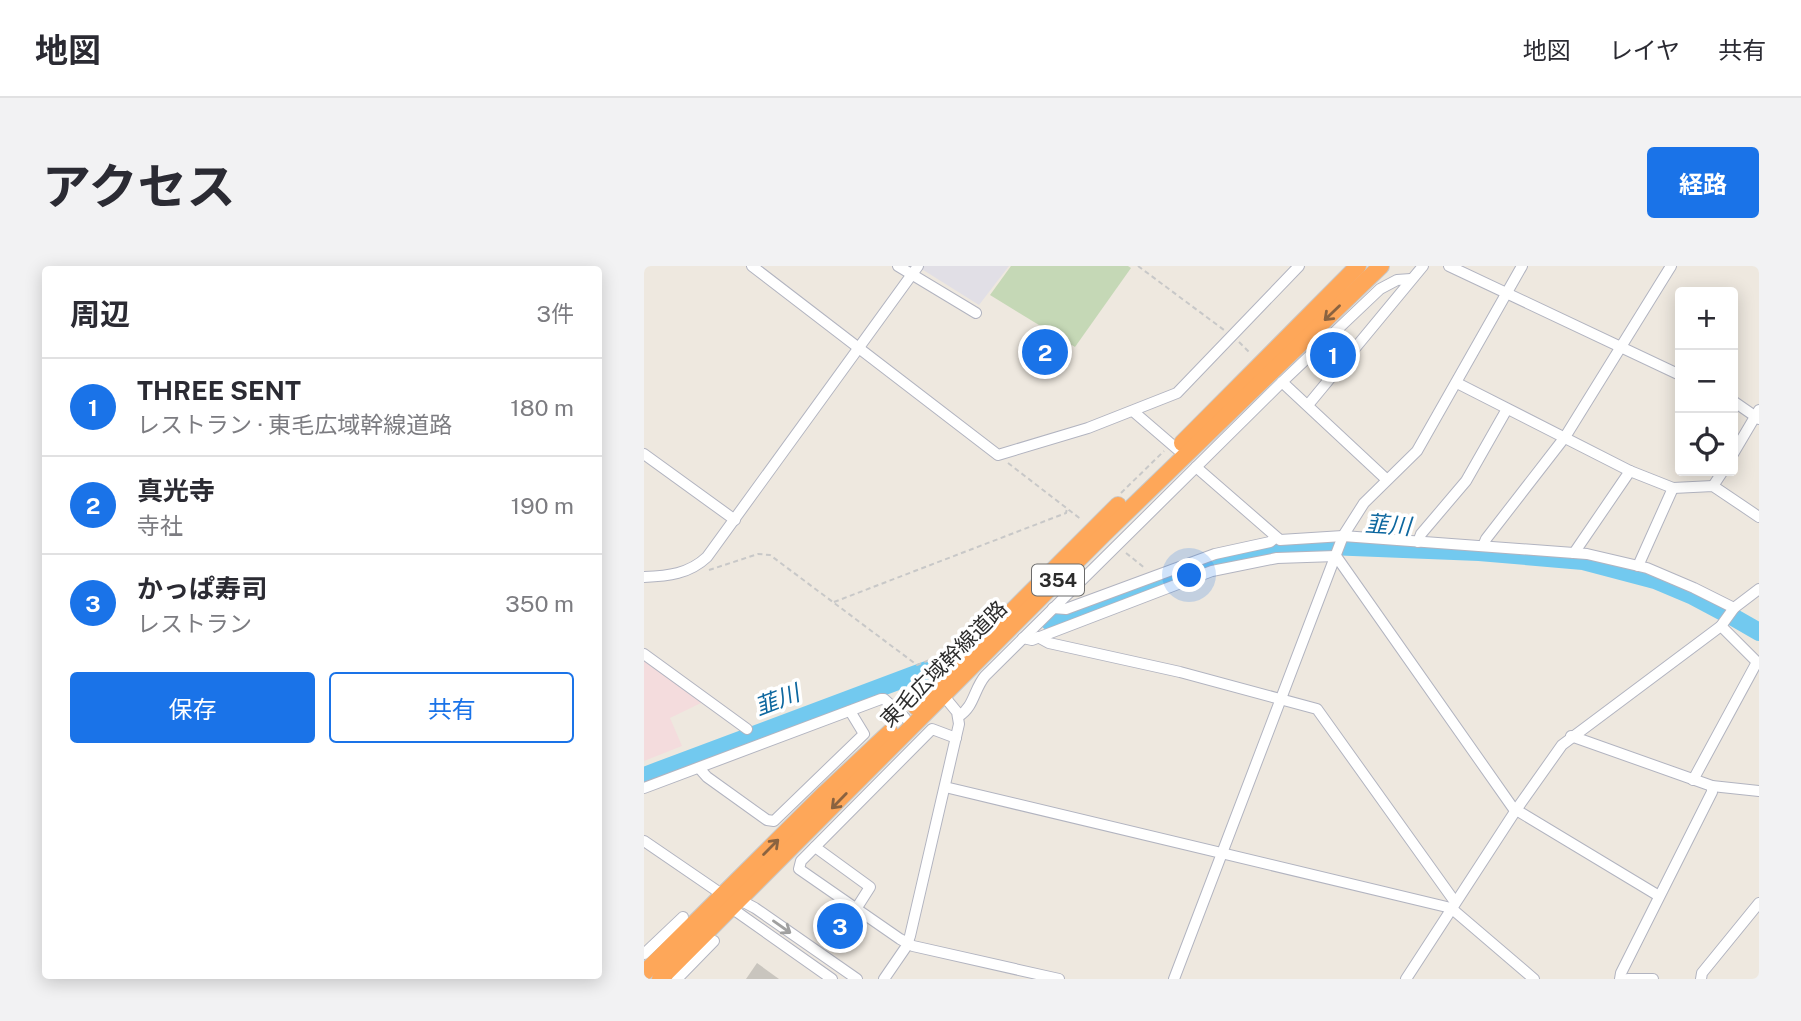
<!DOCTYPE html>
<html lang="ja">
<head>
<meta charset="utf-8">
<style>
	:root { --surface:#fff; --page:#f2f2f3; --text:#2b2b33; --muted:#7c7c81; --line:#e1e1e2; --accent:#1a73e8 }
	body { margin:0; font-family:"Public Sans","Noto Sans JP",sans-serif; background:var(--page); color:var(--text) }
	.controls { position:absolute; right:21px; top:21px; display:grid; overflow:hidden; border-radius:7px; box-shadow:0 4px 18px #0003 }
	.controls button { width:63px; height:63px; display:grid; place-items:center; padding:0; border:0; border-bottom:2px solid var(--line); background:var(--surface); color:var(--text); font:35px sans-serif }
	.you { position:absolute; left:546px; top:310px; width:24px; height:24px; margin:-18px; border:5px solid #fff; border-radius:50%; background:#1a73e8; box-shadow:0 0 0 10px #1a73e833 }
	.badge { display:grid; place-items:center; width:46px; height:46px; border-radius:50%; background:var(--accent); color:#fff; font-size:23px; font-weight:700 }
	.pin { position:absolute; translate:-50% -50%; border:4px solid #fff; box-shadow:0 2px 7px #0006 }
	.list { margin:0; padding:0; list-style:none }
	h2 { display:flex; justify-content:space-between; align-items:center; height:91px; margin:0; padding:0 28px; font-size:30px }
	h2 small { font-size:23px; font-weight:400; color:var(--muted) }
	.list li { display:grid; grid-template-columns:46px 1fr auto; gap:21px; align-items:center; box-sizing:border-box; height:98px; padding:0 28px; border-top:2px solid var(--line) }
	.list b { display:block; font-size:26px; white-space:nowrap }
	.list p { margin:0; font-size:23px; white-space:nowrap; color:var(--muted) }
	.list em { font-size:23px; font-style:normal; color:var(--muted) }
	.actions { display:flex; gap:14px; padding:21px 28px }
	.actions a { flex:1; padding:16px 0; border:2px solid var(--accent); border-radius:7px; text-align:center; font-size:24px; color:var(--accent) }
	.actions .main { background:var(--accent); color:#fff }
	.icon { flex:none; width:38px; height:38px; fill:none; stroke:currentColor; stroke-width:2; stroke-linecap:round; stroke-linejoin:round }
	.map { position:relative; flex:none; width:1115px; height:713px; overflow:hidden; border-radius:7px }
	header { display:flex; align-items:center; gap:42px; box-sizing:border-box; height:98px; padding:0 35px; background:var(--surface); border-bottom:2px solid var(--line) }
	header strong { font-size:33px }
	nav { display:flex; gap:38px; margin-inline-start:auto; font-size:24px }
	.intro { display:flex; align-items:center; justify-content:space-between; box-sizing:border-box; height:168px; padding:0 42px }
	h1 { margin:0; font-size:49px }
	.button { padding:18px 32px; border-radius:7px; background:var(--accent); color:#fff; font-size:24px; font-weight:700 }
	main { display:flex; gap:42px; padding:0 42px }
	aside { flex:1; background:var(--surface); border-radius:7px; box-shadow:0 4px 18px #0003 }
	.map>svg:first-child { display:block }
</style>
</head>
<body>
<header>
<strong>地図</strong>
<nav><a>地図</a><a>レイヤ</a><a>共有</a></nav>
</header>
<div class="intro"><h1>アクセス</h1><a class="button">経路</a></div>
<main>
<aside>
<h2>周辺<small>3件</small></h2>
<ul class="list">
<li><span class="badge">1</span><div><b>THREE SENT</b><p>レストラン · 東毛広域幹線道路</p></div><em>180 m</em></li>
<li><span class="badge">2</span><div><b>真光寺</b><p>寺社</p></div><em>190 m</em></li>
<li><span class="badge">3</span><div><b>かっぱ寿司</b><p>レストラン</p></div><em>350 m</em></li>
</ul>
<div class="actions"><a class="main">保存</a><a>共有</a></div>
</aside>
<div class="map">
<svg width="1115" height="713" viewBox="0 0 1115 713">
	<rect width="100%" height="100%" fill="#eee8df"/>
	<path fill="#e1dfe6" d="M277 0H365L335 39 276 2Z"/>
	<path fill="#f4dcdd" d="M0 395 59 436 26 452 38 480 0 495Z"/>
	<path fill="#c5d8b6" d="M367 0H484L487 2 431 81 346 29Z"/>
	<g fill="none" stroke-linecap="round" stroke-linejoin="round">
		<g stroke="#72c9ef" stroke-width="18">
			<path d="M1089 351 1115 366"/>
			<path d="M406 356 575 295 638 283 684 280 835 286 939 295 1011 314 1049 330 1081 347"/>
			<path d="M0 510 283 404"/>
		</g>
	</g>
	<g fill="#c9c5be">
		<path d="M400 68 418 79 405 100 387 89 390 84 387 82 392 72 396 75Z"/>
		<path d="M691 77 700 83 686 100 677 93Z"/>
		<path d="M195 640 214 654 200 675 195 671 190 677 176 668Z"/>
		<path d="M113 697 135 713H102Z"/>
	</g>
	<g fill="none" stroke-linecap="round" stroke-linejoin="round">
		<g stroke="#b2b4c0" stroke-width="12">
			<g id="minor">
				<path d="M108 0 354 189 444 162 533 127 655 0"/>
				<path d="M254 0 332 47"/>
				<path d="M805 0 1036 109"/>
				<path d="M638 116 742 213"/>
				<path d="M813 117 986 205 1029 222 1069 220 1115 251"/>
				<path d="M1089 135 1115 153"/>
				<path d="M664 139 779 0"/>
				<path d="M490 146 533 183"/>
				<path d="M0 188 91 254"/>
				<path d="M1089 188 1115 144"/>
				<path d="M552 201 636 274 699 270 943 288 1003 302 1050 322 1090 342"/>
				<path d="M1069 220 1079 205"/>
				<path d="M774 276 777 268 822 215 863 143"/>
				<path d="M839 280 842 273 921 171 1027 0"/>
				<path d="M930 287 986 205"/>
				<path d="M994 300 1029 222"/>
				<path d="M0 311C24 310 45 308 63 291L274 0"/>
				<path d="M409 342 422 343 571 288 626 276 631 272"/>
				<path d="M1077 360 1115 398"/>
				<path d="M394 371 405 377 536 406 673 443 811 636"/>
				<path d="M379 372 388 374 568 305 633 292 692 290 869 542 1015 630"/>
				<path d="M0 388 103 463"/>
				<path d="M315 450C330 441 330 423 341 410L638 116 736 23 753 14 767 13"/>
				<path d="M927 470 1068 520 1115 525"/>
				<path d="M312 472 288 463 157 595 155 603 256 673 269 680 415 713"/>
				<path d="M55 502 63 511 123 554 130 555 220 468 206 445"/>
				<path d="M1049 514 1113 396"/>
				<path d="M301 521 807 642 890 713"/>
				<path d="M0 522 237 433H240L261 452"/>
				<path d="M0 575 79 629 86 641 188 713"/>
				<path d="M171 581 226 621 212 643"/>
				<path d="M92 632 111 642 213 713"/>
				<path d="M0 688 39 651"/>
				<path d="M33 713 70 675"/>
				<path d="M240 713 262 681 266 670 315 458 313 446 299 429"/>
				<path d="M530 713 699 270 720 237 773 185 878 0"/>
				<path d="M762 713 872 544 918 479 1077 360 1090 342 1115 323"/>
				<path d="M976 713 977 707 1068 526V520"/>
				<path d="M984 713H1009"/>
				<path d="M1057 713 1058 707 1115 637"/>
			</g>
		</g>
		<g stroke="#c8c8c8" stroke-width="18">
			<g id="highway">
				<path d="M538 177 714 0"/>
				<path d="M272 441 474 239"/>
				<path d="M0 707 181 527 246 466"/>
				<path d="M16 713 460 268 737 0"/>
			</g>
		</g>
		<g stroke="#c8c8c8" stroke-width="2" stroke-dasharray="5 3.5" stroke-linecap="butt">
			<path d="M494 0 580 64"/>
			<path d="M595 76 607 88"/>
			<path d="M364 197 438 254"/>
			<path d="M477 227 520 185"/>
			<path d="M482 287 502 303"/>
			<path d="M65 304 114 288 126 289 273 399 303 387"/>
			<path d="M190 336 422 247 423 242"/>
		</g>
		<use href="#minor" stroke="#fff" stroke-width="10"/>
		<use href="#highway" stroke="#fea759" stroke-width="16"/>
	</g>
	<defs><path id="oneway-shaft" d="M-6 0H5M1.5-3L5.5 0L1.5 3" fill="none" stroke-width="1.6" stroke-linecap="round" stroke-linejoin="round" transform="scale(1.75)"/></defs>
	<g stroke="#8a6340">
		<use href="#oneway-shaft" transform="translate(688 47) rotate(136)"/>
		<use href="#oneway-shaft" transform="translate(195 535) rotate(134)"/>
		<use href="#oneway-shaft" transform="translate(127 581) rotate(-45)"/>
	</g>
	<use stroke="#a0a0a0" href="#oneway-shaft" transform="translate(138 661) rotate(35)"/>
	<g text-anchor="middle" stroke-width="7" stroke-linejoin="round" paint-order="stroke">
		<rect fill="#fff" stroke="#6b6b6b" stroke-width="2" x="388" y="298.5" width="52" height="31" rx="5"/>
		<g font-size="19" font-weight="bold" fill="#2c2c2c">
			<text x="414" y="321">354</text>
		</g>
		<g font-size="21" fill="#2c2c2c" stroke="#fff">
			<text transform="translate(300 398) rotate(-45)" y="7">東毛広域幹線道路</text>
		</g>
		<g font-size="23" font-style="italic" fill="#0d679f" stroke="#fff">
			<text transform="translate(744 259) rotate(4)" y="8">韮川</text>
			<text transform="translate(133 434) rotate(-21)" y="8">韮川</text>
		</g>
	</g>
</svg>
<div class="controls">
<button>+</button>
<button>−</button>
<button><svg class="icon" aria-label="locate" viewBox="0 0 24 24"><circle cx="12" cy="12" r="6"/><path d="M12 2v4M12 18v4M2 12h4M18 12h4"/></svg></button>
</div>
<div class="you"></div>
<div class="pin badge" style="left:689px;top:89px">1</div>
<div class="pin badge" style="left:401px;top:86px">2</div>
<div class="pin badge" style="left:196px;top:660px">3</div>
</div>
</main>
</body>
</html>
